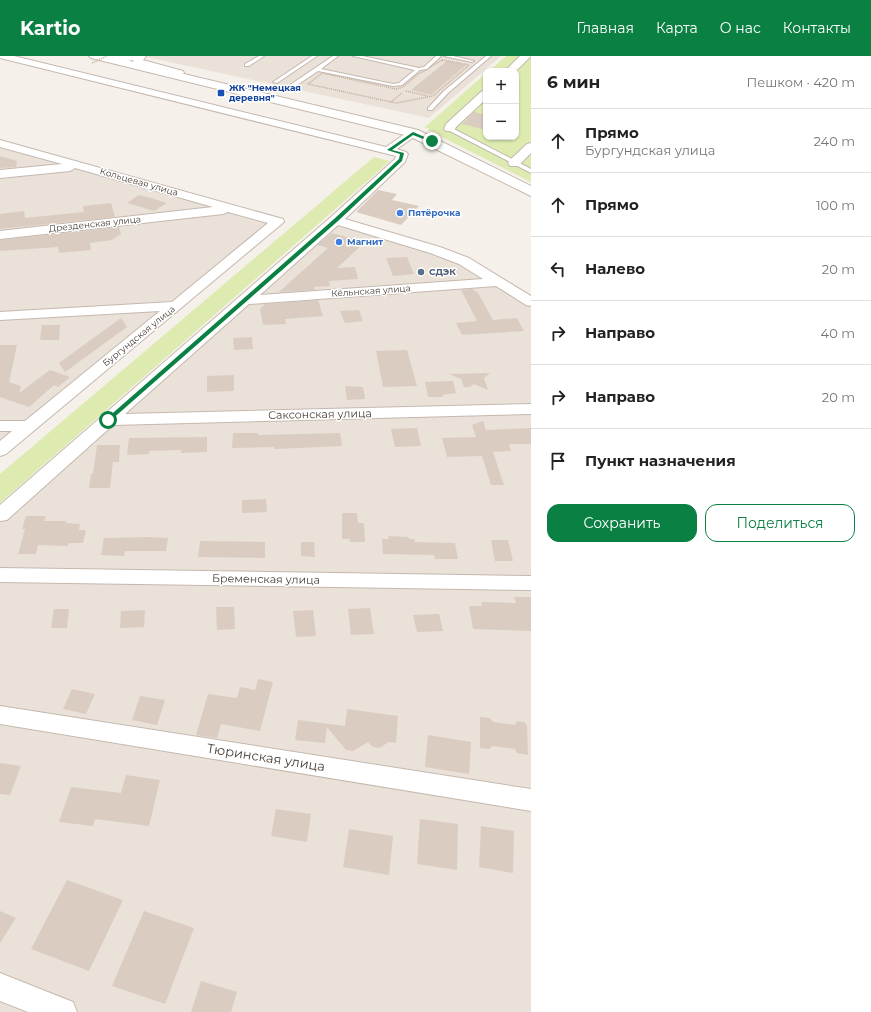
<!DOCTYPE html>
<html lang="ru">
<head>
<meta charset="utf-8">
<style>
	:root { --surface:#fff; --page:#f2f2f2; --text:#222; --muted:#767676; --line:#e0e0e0; --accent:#0b8043 }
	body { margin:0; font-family:Montserrat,sans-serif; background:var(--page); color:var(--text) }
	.controls { position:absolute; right:12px; top:12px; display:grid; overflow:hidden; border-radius:8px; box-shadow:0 1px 3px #0004 }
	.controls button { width:36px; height:36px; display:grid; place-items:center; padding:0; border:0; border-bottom:1px solid var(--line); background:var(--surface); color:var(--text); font:20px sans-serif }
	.stop { position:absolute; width:12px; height:12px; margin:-9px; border:3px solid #0b8043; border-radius:50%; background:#fff }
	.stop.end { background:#0b8043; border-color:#fff; box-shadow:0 1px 4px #0008 }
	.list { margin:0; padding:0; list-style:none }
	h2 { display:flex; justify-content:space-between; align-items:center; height:52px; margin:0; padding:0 16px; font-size:17px }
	h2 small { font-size:13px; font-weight:400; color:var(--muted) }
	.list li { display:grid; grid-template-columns:26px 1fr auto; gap:12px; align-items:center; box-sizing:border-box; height:64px; padding:0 16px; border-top:1px solid var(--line) }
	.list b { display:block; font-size:15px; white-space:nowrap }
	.list p { margin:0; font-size:13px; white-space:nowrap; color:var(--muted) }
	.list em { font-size:13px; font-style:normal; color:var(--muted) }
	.actions { display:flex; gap:8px; padding:12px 16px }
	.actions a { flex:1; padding:9px 0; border:1px solid var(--accent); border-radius:12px; text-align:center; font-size:14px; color:var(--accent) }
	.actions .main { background:var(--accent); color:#fff }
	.icon { flex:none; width:22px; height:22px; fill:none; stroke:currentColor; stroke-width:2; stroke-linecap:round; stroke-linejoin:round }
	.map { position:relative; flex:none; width:531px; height:956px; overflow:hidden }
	header { display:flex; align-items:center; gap:24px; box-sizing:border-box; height:56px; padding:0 20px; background:var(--accent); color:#fff }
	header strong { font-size:19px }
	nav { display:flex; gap:22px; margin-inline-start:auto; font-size:14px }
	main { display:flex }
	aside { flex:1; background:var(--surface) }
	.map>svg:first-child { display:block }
</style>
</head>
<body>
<header>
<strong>Kartio</strong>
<nav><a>Главная</a><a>Карта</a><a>О нас</a><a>Контакты</a></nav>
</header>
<main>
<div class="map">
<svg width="531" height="956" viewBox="0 0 531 956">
	<rect width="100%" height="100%" fill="#f6f0ea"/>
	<g fill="#eae1d8">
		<path d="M142 0H501L429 62Z"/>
		<path d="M0 86 282 166 0 399Z"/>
		<path d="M330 165 456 204 531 249V956H0V456Z"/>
	</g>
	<g fill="#ddebb1">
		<path d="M506 0H531V126L428 74 429 72H424L486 17V81H516V15H489Z"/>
		<path d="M374 101 390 105 0 447V418Z"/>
	</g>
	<g fill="#dbccc2">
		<path d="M447 5 466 9 431 39 411 34Z"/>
		<path d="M474 56 486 59V74L462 68Z"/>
		<path d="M0 100 17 105 16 111 0 112Z"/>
		<path d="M378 134 397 138 392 144 419 150 401 169 356 156Z"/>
		<path d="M139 139 151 142 167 147 154 155 127 147Z"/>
		<path d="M111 147 115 161 0 173V158L24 155 25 162 84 156 83 150Z"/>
		<path d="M119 171 121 178 112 184 90 187 91 194 59 197 58 191 0 195V184Z"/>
		<path d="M332 177 365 186 337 212 355 211 358 223 329 225 330 230 314 231 315 234 279 236 328 192 317 189Z"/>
		<path d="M407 201 414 218 393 220 386 202Z"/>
		<path d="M472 233 478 237 493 264 517 262 524 275 462 279 456 267 477 265 461 234Z"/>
		<path d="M318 244 323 260 285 263 286 268 263 269 260 253 265 248Z"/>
		<path d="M359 254 363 265 345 267 340 255Z"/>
		<path d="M121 262 127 271 65 316 59 307Z"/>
		<path d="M42 269H60L59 284H40Z"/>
		<path d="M252 281 253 293 234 294 233 282Z"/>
		<path d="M0 289H17L9 326 21 330 19 337 50 314 70 321 58 331 54 329 29 351 0 341Z"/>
		<path d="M407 294 417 330 383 331 376 295Z"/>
		<path d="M490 317 484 322 488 334 474 328 470 331H464L461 323 449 318Z"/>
		<path d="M234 319V335L207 336V320Z"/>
		<path d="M453 325 456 337 442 339 443 341H428L425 326Z"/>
		<path d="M345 330 363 331 365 343 347 344Z"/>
		<path d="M483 365 486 374 531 372V388H509L511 395 493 396 504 429H491L482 400 447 401 442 382 476 381 472 369Z"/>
		<path d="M417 372 421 390 395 391 391 373Z"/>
		<path d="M233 377H258V379L340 377 342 390 275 393 274 391 232 392Z"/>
		<path d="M207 381V396L181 397V394L149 395V398L127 399 129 382Z"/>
		<path d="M97 389H120L119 406H113L110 432H89L91 418H93Z"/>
		<path d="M266 443 267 456 242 457V444Z"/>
		<path d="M342 457H357L358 467H364L365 486H350V483H342Z"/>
		<path d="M26 460H46L44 465H66V467L80 468 79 474H86L83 487H69L68 490 38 489 36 498H18L25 473H22Z"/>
		<path d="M388 480 408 481 409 483H414L415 486 455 487 458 503H435L434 499 383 498 382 483H389Z"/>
		<path d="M149 481 168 482 166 495H125L124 500 101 499 104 482Z"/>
		<path d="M491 484H508L513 505H495Z"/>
		<path d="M200 485 265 486V502L198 501Z"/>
		<path d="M301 486H314L315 501 301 500Z"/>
		<path d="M514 541H531V575L473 573 469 550H482L481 546 516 547Z"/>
		<path d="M216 551H234L235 573 217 574Z"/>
		<path d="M370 552 374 578 351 579 348 553Z"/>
		<path d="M54 553H69L67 572H51Z"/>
		<path d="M145 554 144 571 120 572 121 555Z"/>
		<path d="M313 554 316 580 296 581 293 555Z"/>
		<path d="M439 558 443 575 417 576 413 559Z"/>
		<path d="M258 623 273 626 260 675 221 668 217 682 196 679 208 638 237 642 240 631 255 634Z"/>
		<path d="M72 633 95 638 86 658 63 653Z"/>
		<path d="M140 640 165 644 157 669 132 664Z"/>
		<path d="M347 653 398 660 396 687 389 686 379 692 373 691 368 686 353 695 346 694 327 671 325 687 295 684 298 664 345 670Z"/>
		<path d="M480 661 490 662 493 666 515 669 517 665 524 666 527 670 528 699 517 697 515 693 492 690 490 693 480 692Z"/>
		<path d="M428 679 471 686 469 718 425 711Z"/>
		<path d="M0 707 21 710 10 739 0 738Z"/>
		<path d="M126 719 160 724 149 770 95 763 93 770 59 766 71 731 121 737Z"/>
		<path d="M276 753 311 758 307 786 271 780Z"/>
		<path d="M420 763 458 768 457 814 417 808Z"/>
		<path d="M481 770 514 775 513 817 479 811Z"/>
		<path d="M349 773 393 780 389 819 343 811Z"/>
		<path d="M67 824 123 844 89 915 31 893Z"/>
		<path d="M0 855 16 862 0 887Z"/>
		<path d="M144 855 194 872 165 948 112 930Z"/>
		<path d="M201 925 237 936 231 956H191Z"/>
	</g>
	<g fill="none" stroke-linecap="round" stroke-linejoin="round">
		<g stroke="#c5b8af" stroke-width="2">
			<g id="service">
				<path d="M259 0H264L249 10H245V8Z"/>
				<path d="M312 0H317L277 27 273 26Z"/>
				<path d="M333 0H338L321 13 393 28 399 27 415 14 353 0H362L419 12 424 11 436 0H441L427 13 420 14 402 29 393 30 318 15 294 31H290V29Z"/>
				<path d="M444 0H453L474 5 472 6Z"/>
				<path d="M486 0H491L448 37 432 54H428V52L444 35Z"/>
				<path d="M450 71 531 113V117L448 74 447 73Z"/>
			</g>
		</g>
		<g stroke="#c5b8af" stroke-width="2">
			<g id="minor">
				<path d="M0 0H14L386 91 409 75H417L419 77 417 79 397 93 406 96 408 98 405 106 345 163 440 191 469 202 531 240V250L526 249 496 230 249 248 125 358 531 348V358L113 369 7 464 0 465V449L331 161 395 103 396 100 0 2ZM338 169 430 197 459 208 483 223 260 239Z"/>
				<path d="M103 0H146L143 4 183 15 184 17 179 20 138 9 134 7 133 4 122 6 105 2Z"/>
				<path d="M520 0H531L516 15H505Z"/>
				<path d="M486 34V43L456 71 454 75H446L444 73 446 68 482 35Z"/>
				<path d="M0 84 283 163 284 166 6 398 0 400V385L12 375H0V365H25L160 255 0 264V256L172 246 268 167 228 156 223 158 0 183V175L213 151 75 112 70 115 0 122V114L62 108 0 91Z"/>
				<path d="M531 87V97L518 110H510L508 107 510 104 527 88Z"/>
				<path d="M0 512 531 520V534L0 526Z"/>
				<path d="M0 650 531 733V755L0 668Z"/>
				<path d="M0 917 73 946 77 956H28L0 945Z"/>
			</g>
		</g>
		<g stroke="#c5b8af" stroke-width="2">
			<path id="tertiary" d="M89 0H109L418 74 531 130V140L409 80 91 2Z"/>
		</g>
		<g stroke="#c4ae9c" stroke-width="1.5" stroke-dasharray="1 1" stroke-linecap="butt">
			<path d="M442 4 469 9 433 40 396 47 308 28 322 17 396 33 403 31 417 19Z"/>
			<path d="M406 35 428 40"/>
			<path d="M391 46 402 37"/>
		</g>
		<use href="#service" fill="#fff" fill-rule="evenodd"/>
		<use href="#minor" fill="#fff" fill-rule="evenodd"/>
		<use href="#tertiary" fill="#fff" fill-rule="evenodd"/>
		<path stroke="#c4ae9c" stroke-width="1.5" stroke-dasharray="1 1" stroke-linecap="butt" d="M92 7 107 0"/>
	</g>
	<path fill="#0b8043" d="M413 76 434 85 431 86 413 79 392 94 404 97 402 105 338 165 110 365H106V363L334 163 399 103 400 98 387 94Z"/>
	<rect fill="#1a4fb4" stroke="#fff" stroke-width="1.5" x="217" y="33" width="8" height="8" rx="2"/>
	<g fill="#3f7fe0" stroke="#fff" stroke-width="1.5">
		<circle cx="400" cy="157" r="4"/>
		<circle cx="339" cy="186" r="4"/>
	</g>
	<circle fill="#5c6f8a" stroke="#fff" stroke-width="1.5" cx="421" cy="216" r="4"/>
	<g text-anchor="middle" stroke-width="3" stroke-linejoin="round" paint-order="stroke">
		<g font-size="9" font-weight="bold" fill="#164399" stroke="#fff" text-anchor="start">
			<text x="229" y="35">ЖК "Немецкая<tspan x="229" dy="10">деревня"</tspan></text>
		</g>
		<g font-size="9" fill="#4a3f37" stroke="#fff">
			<text transform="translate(139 126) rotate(16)" y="3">Кольцевая улица</text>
			<text transform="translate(95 168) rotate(-6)" y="3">Дрезденская улица</text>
			<text transform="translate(371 235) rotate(-4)" y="3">Кёльнская улица</text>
			<text transform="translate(139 280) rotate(-39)" y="3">Бургундская улица</text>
		</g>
		<g font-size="9" font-weight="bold" fill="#366cbe" stroke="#fff" text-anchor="start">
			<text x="408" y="160">Пятёрочка</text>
			<text x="347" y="189">Магнит</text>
		</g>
		<g font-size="9" font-weight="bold" fill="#4e5e75" stroke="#fff" text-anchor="start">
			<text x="429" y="219">СДЭК</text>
		</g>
		<g font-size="11" fill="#4a3f37" stroke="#fff">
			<text transform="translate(320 358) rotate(-1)" y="4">Саксонская улица</text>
			<text transform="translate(266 523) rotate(1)" y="4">Бременская улица</text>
		</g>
		<g font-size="13" fill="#4a3f37" stroke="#fff">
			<text transform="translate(266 701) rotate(9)" y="5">Тюринская улица</text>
		</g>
	</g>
</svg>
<div class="controls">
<button>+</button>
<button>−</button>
</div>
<div class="stop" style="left:108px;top:364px"></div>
<div class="stop end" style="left:432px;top:85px"></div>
</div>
<aside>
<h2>6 мин<small>Пешком · 420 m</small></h2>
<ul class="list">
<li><svg class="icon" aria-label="ahead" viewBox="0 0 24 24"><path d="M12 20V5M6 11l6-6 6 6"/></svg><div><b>Прямо</b><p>Бургундская улица</p></div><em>240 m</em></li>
<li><svg class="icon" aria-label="ahead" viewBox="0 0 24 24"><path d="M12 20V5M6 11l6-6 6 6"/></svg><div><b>Прямо</b></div><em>100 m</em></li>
<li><svg class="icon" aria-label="left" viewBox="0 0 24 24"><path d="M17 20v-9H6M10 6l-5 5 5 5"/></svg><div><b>Налево</b></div><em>20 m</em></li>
<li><svg class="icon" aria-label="right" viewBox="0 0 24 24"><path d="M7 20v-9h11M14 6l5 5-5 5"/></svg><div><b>Направо</b></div><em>40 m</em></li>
<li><svg class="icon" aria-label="right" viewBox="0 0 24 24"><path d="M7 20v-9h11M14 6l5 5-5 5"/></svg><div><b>Направо</b></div><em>20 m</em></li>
<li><svg class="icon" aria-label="arrive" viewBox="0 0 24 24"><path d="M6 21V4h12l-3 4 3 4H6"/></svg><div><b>Пункт назначения</b></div></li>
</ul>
<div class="actions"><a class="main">Сохранить</a><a>Поделиться</a></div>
</aside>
</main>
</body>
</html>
